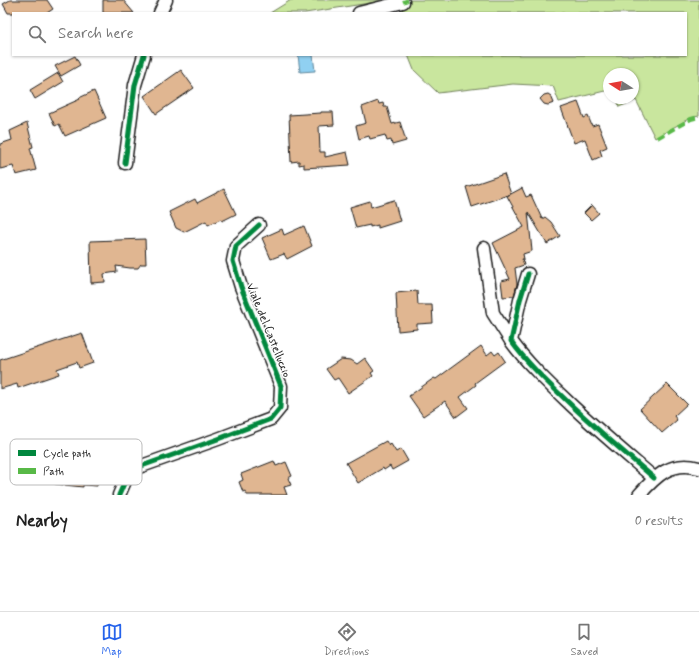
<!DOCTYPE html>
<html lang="en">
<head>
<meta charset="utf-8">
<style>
	:root { --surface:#fff; --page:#f2f2f2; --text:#222; --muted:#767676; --line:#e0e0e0; --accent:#2563eb }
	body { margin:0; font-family:Mynerve,sans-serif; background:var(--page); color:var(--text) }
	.compass { position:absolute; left:603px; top:68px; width:36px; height:36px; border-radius:50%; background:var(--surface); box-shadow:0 1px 3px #0004; rotate:281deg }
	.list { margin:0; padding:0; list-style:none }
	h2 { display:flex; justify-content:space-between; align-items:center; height:52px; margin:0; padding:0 16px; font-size:17px }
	h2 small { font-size:13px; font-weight:400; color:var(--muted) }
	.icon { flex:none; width:22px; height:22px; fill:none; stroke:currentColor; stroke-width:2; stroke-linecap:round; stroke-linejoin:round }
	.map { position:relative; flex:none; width:699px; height:495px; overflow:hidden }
	.search { position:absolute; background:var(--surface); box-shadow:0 1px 3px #0004; left:12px; right:12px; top:12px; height:44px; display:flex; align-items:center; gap:10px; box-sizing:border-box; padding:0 14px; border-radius:0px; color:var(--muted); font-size:15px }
	.sheet { height:116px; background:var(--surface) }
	nav { display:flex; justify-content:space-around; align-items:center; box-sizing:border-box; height:56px; border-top:1px solid var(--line); background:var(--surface); font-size:11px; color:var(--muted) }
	nav a { display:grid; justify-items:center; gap:2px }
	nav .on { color:var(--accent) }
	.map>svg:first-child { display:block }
</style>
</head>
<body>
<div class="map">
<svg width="699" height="495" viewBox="0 0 699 495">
	<rect width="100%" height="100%" fill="#fff"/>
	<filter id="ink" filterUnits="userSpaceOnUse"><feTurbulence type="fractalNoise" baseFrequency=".025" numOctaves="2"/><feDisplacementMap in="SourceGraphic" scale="8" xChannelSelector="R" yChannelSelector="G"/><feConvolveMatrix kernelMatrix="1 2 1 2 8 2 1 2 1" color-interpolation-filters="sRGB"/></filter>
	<g filter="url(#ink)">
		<g fill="#c9e69e" stroke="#72815d">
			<path d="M291 0H389L305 13H270Z"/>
			<path d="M402 0H699V116L690 118 655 138 636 100 619 107 617 98H633V74H609V90L559 102 553 86 513 84 438 93 414 70 408 55H686V13H402Z"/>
		</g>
		<path fill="#90d0f1" stroke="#62889c" d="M298 55H313L315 71 300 72Z"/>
		<g fill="#e0b691" stroke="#1c1c1c">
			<path d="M10 0H47L53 9 47 13H8L3 4Z"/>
			<path d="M103 0H123L134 13H103Z"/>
			<path d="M75 56 80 65 61 76 55 66Z"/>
			<path d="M181 70 194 88 156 114 144 96Z"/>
			<path d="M58 73 63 82 35 99 30 90Z"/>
			<path d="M94 91 106 118 65 136 59 124 55 126 49 113 80 99 79 98Z"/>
			<path d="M548 94 551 96 554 103 548 105 544 104 540 99 544 95Z"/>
			<path d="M378 101 379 104 383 103 384 107H387L392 124 400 122 406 141 392 145 391 140 387 141 385 135 370 139 369 136 359 139 356 126 366 123 362 107Z"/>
			<path d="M578 102 584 118 588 116 592 126 598 124 607 147 600 150 602 156 593 160 585 139 574 143 561 108Z"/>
			<path d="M321 112H333L334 125 319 126 320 152H325V157L347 152 350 165 304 168V164L299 165V161L291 162 289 115 321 113Z"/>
			<path d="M27 123 33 147 30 148 36 170 16 175 13 166 0 169V144L12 140 10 131Z"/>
			<path d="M504 174 511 194 472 207 466 187Z"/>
			<path d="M522 188 526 197 531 195 542 219 545 217 551 222 560 236 547 244 528 212 532 251 523 254 524 259H522L524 265 515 268 517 284 514 296 503 297 501 281 510 279 493 243 524 227 507 196Z"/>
			<path d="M224 189 236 214 222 221 221 219 208 225 206 221 184 232 176 228 169 212 195 199 197 203Z"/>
			<path d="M394 200 400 221 378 228V225L370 227V225L356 228 350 207 370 201 371 207Z"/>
			<path d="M592 205 599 213 591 220 584 213Z"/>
			<path d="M304 226 312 246 287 259 284 254 271 259 262 238 282 229 284 235Z"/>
			<path d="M145 239 146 264H141L138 268H130L116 266 117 272 104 274 105 282 91 283 90 241Z"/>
			<path d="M417 291 418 305H432L433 323 417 324V329L398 331 396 293Z"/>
			<path d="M82 333 93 363 79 368 77 362 57 369 59 374 18 388 17 384 0 389V360Z"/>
			<path d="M481 346 487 355 492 351 495 355 499 352 505 361 475 383 476 385 460 397 468 408 456 417 445 401 423 416 409 396 434 378 436 379Z"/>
			<path d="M365 358 374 371 371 373 373 376 348 393 338 378 334 380 326 369 341 359 351 360 357 364Z"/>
			<path d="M667 384 687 404 674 416 677 420 662 433 640 409Z"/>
			<path d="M386 441 389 446 391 444 396 452 401 449 408 461 392 470 390 466 384 470 383 468 358 483 346 463Z"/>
			<path d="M87 455 101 457 97 486 83 485V487L55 484 58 460 86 464Z"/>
			<path d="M274 461 276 466 286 462 292 476 288 478 291 485 284 487 287 495H247L245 491 243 492 239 482 243 480 241 474Z"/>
		</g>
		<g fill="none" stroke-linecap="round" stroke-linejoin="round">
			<g stroke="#1c1c1c" stroke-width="15">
				<g id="minor">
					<path d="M160 13 166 0"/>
					<path d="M359 13 403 2"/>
					<path d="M125 163 135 85 144 55"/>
					<path d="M484 248 493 313 511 341"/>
					<path d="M528 274 520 300 511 341C527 363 547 382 567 401 595 428 625 453 654 478"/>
					<path d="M119 495 126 479 136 468 218 439 271 419 280 408 281 386 241 287 233 261 236 246 259 225"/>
					<path d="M639 495C656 476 671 460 699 468"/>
				</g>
			</g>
			<use href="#minor" stroke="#fff" stroke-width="12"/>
			<g stroke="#58b947" stroke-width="4" stroke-dasharray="8 4" stroke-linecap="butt">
				<path d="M403 2 408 0"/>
				<path d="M657 138 691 119 699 117"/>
			</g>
			<g stroke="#fff" stroke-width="8">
				<g id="cycleway">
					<path d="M125 163 135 85 144 55"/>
					<path d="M528 274 520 300 511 341C527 363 547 382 567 401 595 428 625 453 654 478"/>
					<path d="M119 495 126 479 136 468 218 439 271 419 280 408 281 386 241 287 233 261 236 246 259 225"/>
				</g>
			</g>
			<use href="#cycleway" stroke="#00873e" stroke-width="5"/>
		</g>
	</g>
	<g text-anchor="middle" stroke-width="3" stroke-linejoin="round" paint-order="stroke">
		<g font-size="12" fill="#1c1c1c" stroke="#fff">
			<text transform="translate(269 330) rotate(68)" y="4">Viale del Castelluccio</text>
		</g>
	</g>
	<rect x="10" y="439" width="132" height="46" rx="6" fill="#fff" stroke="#bbb" stroke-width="1"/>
	<rect x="18" y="450" width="18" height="6" fill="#00873e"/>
	<rect x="18" y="468" width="18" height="6" fill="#58b947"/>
	<g font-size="11" fill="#1c1c1c">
		<text x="43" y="457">Cycle path</text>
		<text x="43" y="475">Path</text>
	</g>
</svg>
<svg class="compass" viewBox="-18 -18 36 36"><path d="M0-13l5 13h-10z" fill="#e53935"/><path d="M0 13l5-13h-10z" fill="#767676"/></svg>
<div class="search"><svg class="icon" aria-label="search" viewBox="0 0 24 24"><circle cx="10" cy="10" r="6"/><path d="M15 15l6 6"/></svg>Search here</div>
</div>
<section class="sheet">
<h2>Nearby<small>0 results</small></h2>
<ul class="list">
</ul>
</section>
<nav>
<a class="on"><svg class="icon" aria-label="map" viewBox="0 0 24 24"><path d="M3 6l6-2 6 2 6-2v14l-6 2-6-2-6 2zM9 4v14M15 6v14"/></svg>Map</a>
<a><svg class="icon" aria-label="directions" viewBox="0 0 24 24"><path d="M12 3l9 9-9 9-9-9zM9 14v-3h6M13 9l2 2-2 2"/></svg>Directions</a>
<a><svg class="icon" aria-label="saved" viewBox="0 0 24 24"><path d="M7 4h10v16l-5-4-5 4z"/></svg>Saved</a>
</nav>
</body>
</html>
